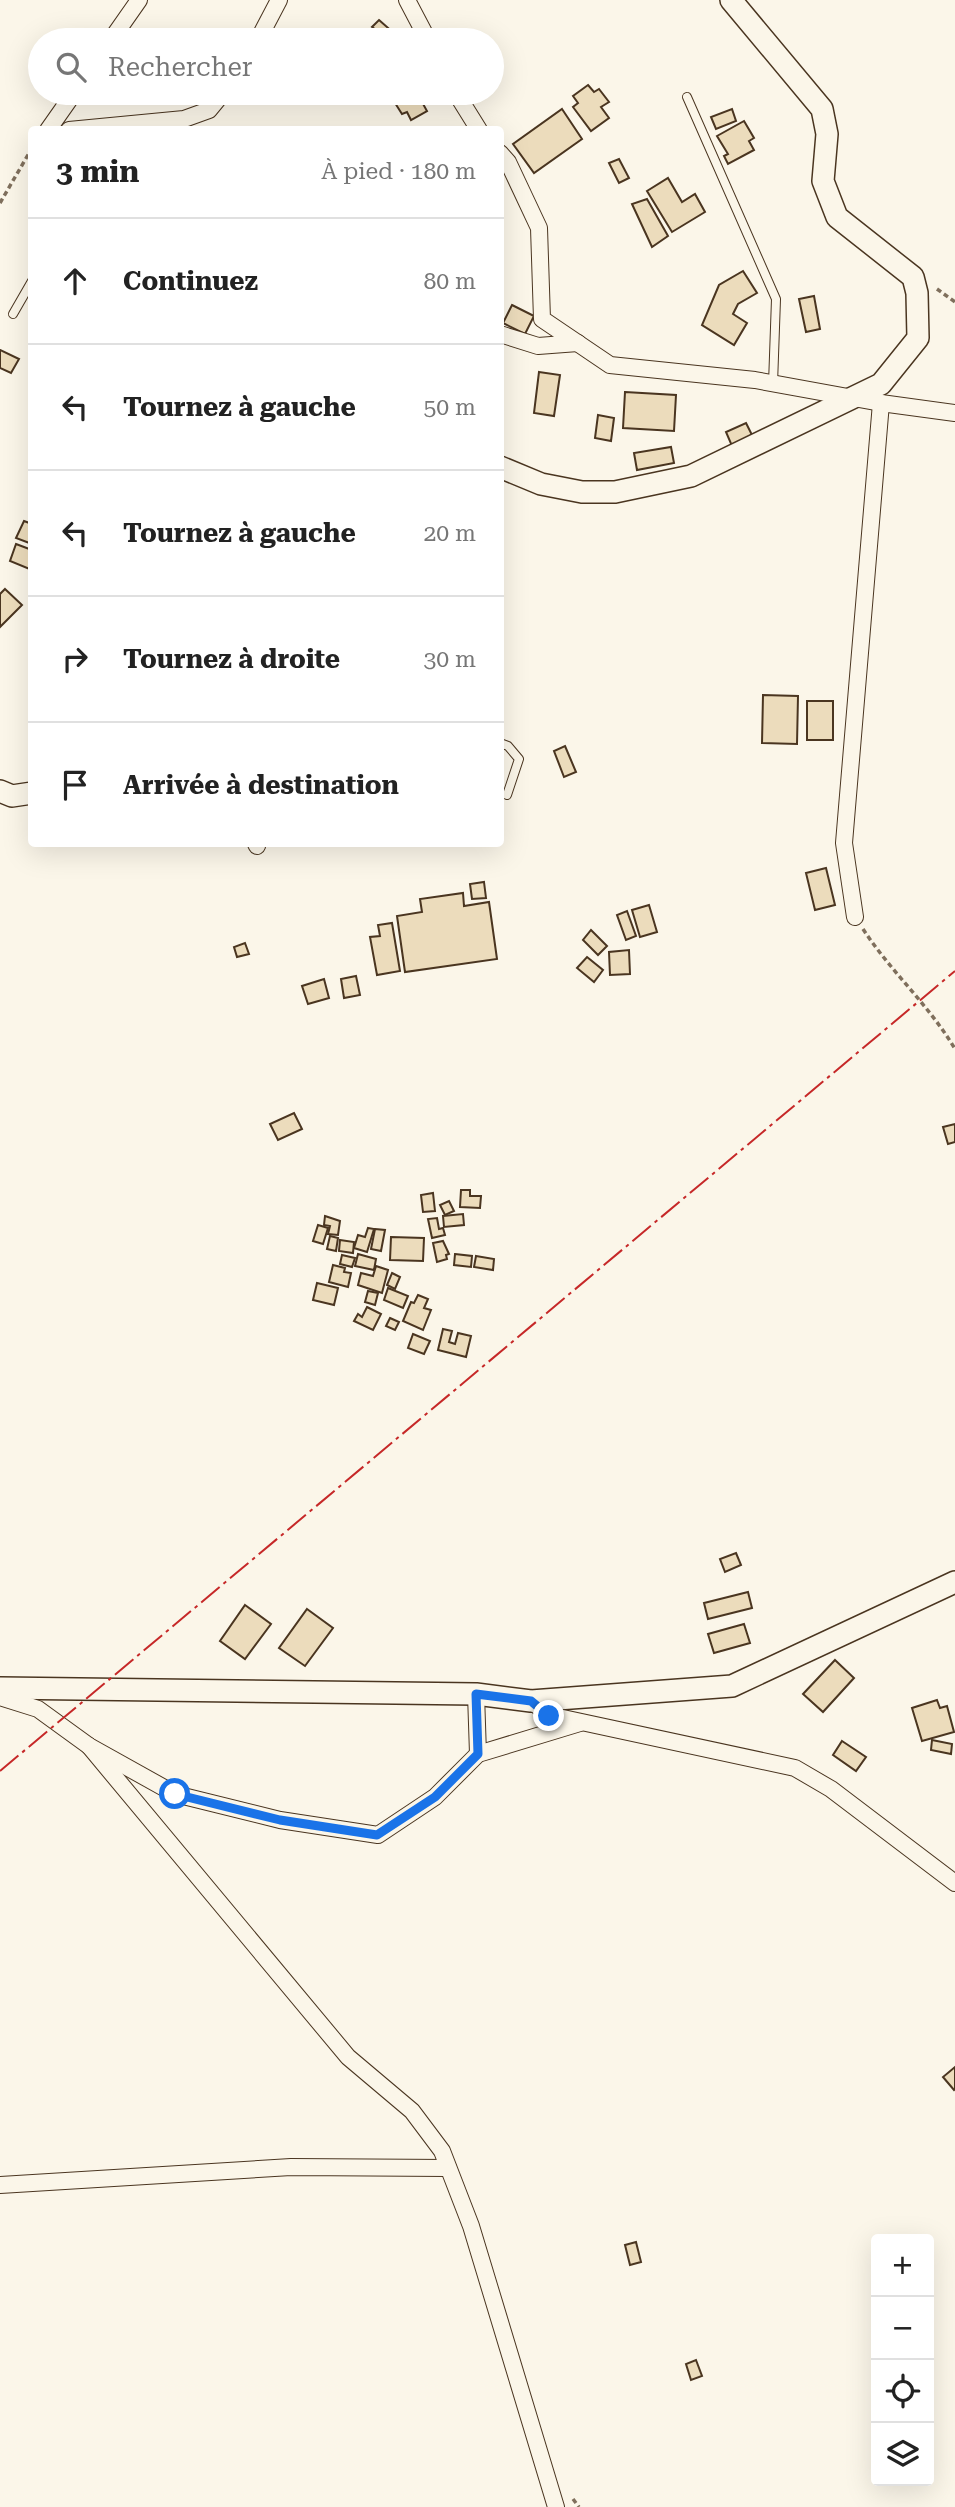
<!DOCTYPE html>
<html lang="fr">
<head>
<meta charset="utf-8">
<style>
	:root { --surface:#fff; --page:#f6f6f6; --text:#222; --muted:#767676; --line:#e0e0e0 }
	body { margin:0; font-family:"Roboto Serif",serif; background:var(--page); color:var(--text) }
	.controls { position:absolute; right:21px; bottom:21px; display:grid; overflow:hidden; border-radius:7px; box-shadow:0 7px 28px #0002 }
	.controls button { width:63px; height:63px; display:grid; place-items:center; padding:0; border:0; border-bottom:2px solid var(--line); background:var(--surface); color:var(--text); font:35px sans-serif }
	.stop { position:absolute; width:21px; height:21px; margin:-16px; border:5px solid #1a73e8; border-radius:50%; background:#fff }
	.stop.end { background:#1a73e8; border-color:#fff; box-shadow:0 2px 7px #0008 }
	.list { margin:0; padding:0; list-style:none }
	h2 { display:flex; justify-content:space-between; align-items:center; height:91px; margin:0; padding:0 28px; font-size:30px }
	h2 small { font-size:23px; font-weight:400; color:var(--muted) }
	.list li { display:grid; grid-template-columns:46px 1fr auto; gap:21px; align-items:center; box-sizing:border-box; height:126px; padding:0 28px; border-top:2px solid var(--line) }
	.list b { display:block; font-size:26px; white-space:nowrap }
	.list em { font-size:23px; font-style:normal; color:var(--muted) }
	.icon { flex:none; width:38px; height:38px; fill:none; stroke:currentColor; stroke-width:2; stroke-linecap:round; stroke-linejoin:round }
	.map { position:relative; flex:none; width:955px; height:2507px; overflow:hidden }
	.search { position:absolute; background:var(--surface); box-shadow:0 7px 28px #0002; left:28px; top:28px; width:476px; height:77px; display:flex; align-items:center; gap:18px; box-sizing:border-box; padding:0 24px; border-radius:38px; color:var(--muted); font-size:26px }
	.panel { position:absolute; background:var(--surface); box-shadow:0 7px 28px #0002; left:28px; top:126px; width:476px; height:721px; border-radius:7px }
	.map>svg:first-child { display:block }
</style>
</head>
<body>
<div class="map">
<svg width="955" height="2507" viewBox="0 0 955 2507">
	<rect width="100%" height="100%" fill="#fbf6e9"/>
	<g fill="#ecdcbc" stroke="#4a3520" stroke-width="2">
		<path d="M379 20 395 34 390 40 372 27Z"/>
		<path d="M368 30 383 40H361Z"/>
		<path d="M588 85 594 92 599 89 609 102 601 107 609 118 591 131 573 107 578 103 573 96Z"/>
		<path d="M414 93H417L427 111 411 120 407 112 402 114 395 103Z"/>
		<path d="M562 109 582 139 534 173 513 144Z"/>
		<path d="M732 109 736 121 716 129 711 117Z"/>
		<path d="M744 121 754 138 749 141 754 150 728 164 724 156 728 154 717 136Z"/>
		<path d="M619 159 629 178 619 183 609 163Z"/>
		<path d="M668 178 682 202 695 194 705 212 672 232 647 191Z"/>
		<path d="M647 199 668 236 652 247 632 204Z"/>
		<path d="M743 271 757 293 738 304 733 314 747 323 734 345 702 325 719 285Z"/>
		<path d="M814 296 820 329 806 332 799 299Z"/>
		<path d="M512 305 534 316 525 334 503 323Z"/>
		<path d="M0 350 19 359 11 373 0 368Z"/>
		<path d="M539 372 560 375 554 416 534 413Z"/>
		<path d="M625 392 676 395 674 431 623 428Z"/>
		<path d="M598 415 614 418 611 441 595 438Z"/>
		<path d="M746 423 753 437 732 446 726 432Z"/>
		<path d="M671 447 674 463 637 470 634 453Z"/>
		<path d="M24 521 32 524V544L16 538Z"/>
		<path d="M16 544 32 550V570L10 561Z"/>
		<path d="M5 589 22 605 0 627V594Z"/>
		<path d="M763 695 798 696 797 744 762 743Z"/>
		<rect x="807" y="701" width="26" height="39"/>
		<path d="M565 746 576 772 564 777 554 751Z"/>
		<path d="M826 868 835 905 815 910 806 873Z"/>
		<path d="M484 882 486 898 472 899 470 884Z"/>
		<path d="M463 893 464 906 489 902 497 959 405 972 397 916 422 912 420 899Z"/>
		<path d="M649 905 657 932 640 937 632 910Z"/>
		<path d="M627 911 636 936 626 940 617 915Z"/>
		<path d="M392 923 400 971 377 975 370 937 380 936 378 925Z"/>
		<path d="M591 930 607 946 598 955 583 940Z"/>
		<path d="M245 943 249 954 237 957 234 947Z"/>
		<path d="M629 950 630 974 610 975 609 952Z"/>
		<path d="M587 957 603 970 594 982 577 968Z"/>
		<path d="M356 976 360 995 344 998 341 979Z"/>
		<path d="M324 979 329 998 308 1004 302 986Z"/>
		<path d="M294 1113 302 1129 278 1140 270 1124Z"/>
		<path d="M955 1124V1142L948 1144 943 1127Z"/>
		<path d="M461 1190H470V1196H481L480 1208 460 1207Z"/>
		<path d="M433 1193 435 1211 423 1212 421 1195Z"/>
		<path d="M449 1201 454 1211 445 1215 440 1205Z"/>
		<path d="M463 1214 464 1225 444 1227 443 1216Z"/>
		<path d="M325 1216 340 1221 338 1235 328 1234 330 1226 324 1225Z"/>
		<path d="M437 1218 439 1229 443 1228 445 1235 432 1238 428 1219Z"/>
		<path d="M318 1225 328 1228 323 1244 313 1241Z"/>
		<path d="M368 1228 374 1229 367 1252 354 1248 358 1235 365 1237Z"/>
		<path d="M375 1229 385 1230 381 1251 371 1249Z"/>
		<path d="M330 1236 338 1238 336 1251 327 1249Z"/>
		<path d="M391 1237 424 1238 423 1261 390 1260Z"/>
		<path d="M340 1240 354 1242 353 1253 339 1251Z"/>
		<path d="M443 1241 449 1254 446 1255 447 1259 437 1262 433 1243Z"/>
		<path d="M358 1254 376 1259 374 1270 355 1266Z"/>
		<path d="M455 1254 472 1256 471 1267 454 1265Z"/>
		<path d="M342 1255 355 1258 352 1267 340 1264Z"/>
		<path d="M476 1256 494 1259 493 1270 474 1267Z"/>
		<path d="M333 1265 345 1268 344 1272 351 1273 348 1287 329 1282Z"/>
		<path d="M376 1266 388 1270 382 1293 358 1285 361 1273 373 1276Z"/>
		<path d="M392 1273 400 1277 395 1289 387 1285Z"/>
		<path d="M317 1283 338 1288 334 1305 313 1300Z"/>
		<path d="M388 1288 408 1296 403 1308 384 1300Z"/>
		<path d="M368 1291 378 1293 375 1305 365 1302Z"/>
		<path d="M418 1295 428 1299 424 1308 431 1310 423 1330 403 1321 411 1302 414 1303Z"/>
		<path d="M367 1307 381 1314 373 1330 354 1321 358 1314 362 1317Z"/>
		<path d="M390 1318 399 1322 395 1330 386 1326Z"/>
		<path d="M443 1329 452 1331 449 1342 455 1344 458 1333 471 1336 466 1357 438 1350Z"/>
		<path d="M413 1334 430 1341 424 1354 408 1348Z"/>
		<path d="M736 1553 741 1565 725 1572 720 1559Z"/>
		<path d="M748 1592 752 1608 708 1619 704 1603Z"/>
		<path d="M245 1605 271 1624 245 1659 220 1641Z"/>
		<path d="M307 1609 333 1628 305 1666 279 1648Z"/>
		<path d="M744 1624 750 1643 714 1653 708 1634Z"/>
		<path d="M835 1660 854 1678 823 1712 803 1694Z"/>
		<path d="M937 1700 940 1708 947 1706 954 1732 922 1741 912 1708Z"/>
		<path d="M932 1740 952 1744 951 1754 931 1750Z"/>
		<path d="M842 1741 866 1757 856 1771 833 1755Z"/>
		<path d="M955 2067V2089L954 2090 943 2077Z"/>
		<path d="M636 2242 641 2262 630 2265 625 2245Z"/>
		<path d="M696 2360 702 2376 691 2380 686 2364Z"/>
	</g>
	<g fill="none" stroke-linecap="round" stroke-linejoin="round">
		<g stroke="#4a3520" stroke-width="10">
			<g id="service">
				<path d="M687 97 776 299 773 384"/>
				<path d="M13 314 32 281"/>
				<path d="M500 743 508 746 519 759 507 795"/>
			</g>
		</g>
		<g stroke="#4a3520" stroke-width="18">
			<g id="minor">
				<path d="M407 0 428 40"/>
				<path d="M111 40 139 0"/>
				<path d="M258 40 279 0"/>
				<path d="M456 93 479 130"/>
				<path d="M48 130 74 93"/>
				<path d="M69 130 184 119 209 110 223 93"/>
				<path d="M500 153 508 162 539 228 542 319 610 365 755 380 881 403 955 413"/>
				<path d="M500 334 538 346 578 343"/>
				<path d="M256 844 257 846"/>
				<path d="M855 917 844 843 881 403"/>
				<path d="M476 1694 478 1754"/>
				<path d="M0 1697 38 1709 89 1746 175 1794 280 1820 378 1835 435 1797 478 1754 580 1723"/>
				<path d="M531 1701 549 1715 795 1768 831 1789 955 1883"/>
				<path d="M89 1746 348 2057 412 2111 442 2151 471 2226 556 2507"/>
				<path d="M0 2185 291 2167 448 2168"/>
			</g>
		</g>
		<g stroke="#4a3520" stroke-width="24">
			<g id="tertiary">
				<path d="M500 467 541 484 582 492H615L691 476 881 384 918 338 917 293 913 277 837 217 823 181 827 134 822 109 731 0"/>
				<path d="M0 791 12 796 32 793"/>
				<path d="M0 1688 476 1694 531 1701 732 1686 955 1582"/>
			</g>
		</g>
		<g stroke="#7f6f5c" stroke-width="3.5" stroke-dasharray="5 3.5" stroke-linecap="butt">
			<path d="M0 203 32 148"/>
			<path d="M937 289 955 302"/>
			<path d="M863 929C891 972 929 1005 955 1049"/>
			<path d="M573 2499 579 2507"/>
		</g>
		<use href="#service" stroke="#fbf6e9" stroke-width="8"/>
		<use href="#minor" stroke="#fbf6e9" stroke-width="16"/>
		<use href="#tertiary" stroke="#fbf6e9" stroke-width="21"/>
		<path stroke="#c62828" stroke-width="2" stroke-dasharray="24 5 3.5 5" stroke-linecap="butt" d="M0 1771 955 971"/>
	</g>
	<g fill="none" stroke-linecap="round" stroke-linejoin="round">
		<path stroke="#1a73e8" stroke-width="9" d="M175 1794 280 1820 377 1835 435 1797 478 1754 476 1694 531 1701 549 1716"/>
	</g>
</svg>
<div class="controls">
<button>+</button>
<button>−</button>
<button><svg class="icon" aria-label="locate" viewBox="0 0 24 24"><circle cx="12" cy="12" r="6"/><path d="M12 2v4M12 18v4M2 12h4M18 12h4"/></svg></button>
<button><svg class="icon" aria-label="layers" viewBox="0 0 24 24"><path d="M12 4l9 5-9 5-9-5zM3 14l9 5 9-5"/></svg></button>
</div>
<div class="stop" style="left:175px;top:1794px"></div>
<div class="stop end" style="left:549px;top:1716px"></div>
<div class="search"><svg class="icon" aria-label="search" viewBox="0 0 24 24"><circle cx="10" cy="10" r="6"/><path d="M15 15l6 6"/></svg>Rechercher</div>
<section class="panel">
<h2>3 min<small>À pied · 180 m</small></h2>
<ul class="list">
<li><svg class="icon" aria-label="ahead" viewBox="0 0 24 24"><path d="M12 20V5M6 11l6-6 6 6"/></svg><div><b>Continuez</b></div><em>80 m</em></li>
<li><svg class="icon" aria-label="left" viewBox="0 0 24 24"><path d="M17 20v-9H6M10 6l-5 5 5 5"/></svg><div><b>Tournez à gauche</b></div><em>50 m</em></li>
<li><svg class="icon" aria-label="left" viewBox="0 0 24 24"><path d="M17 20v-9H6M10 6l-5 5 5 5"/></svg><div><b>Tournez à gauche</b></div><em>20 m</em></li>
<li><svg class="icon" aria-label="right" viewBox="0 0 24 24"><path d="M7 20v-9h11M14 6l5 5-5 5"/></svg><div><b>Tournez à droite</b></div><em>30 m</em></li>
<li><svg class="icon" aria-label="arrive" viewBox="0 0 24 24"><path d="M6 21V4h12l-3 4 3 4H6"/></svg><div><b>Arrivée à destination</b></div></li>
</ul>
</section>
</div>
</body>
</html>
